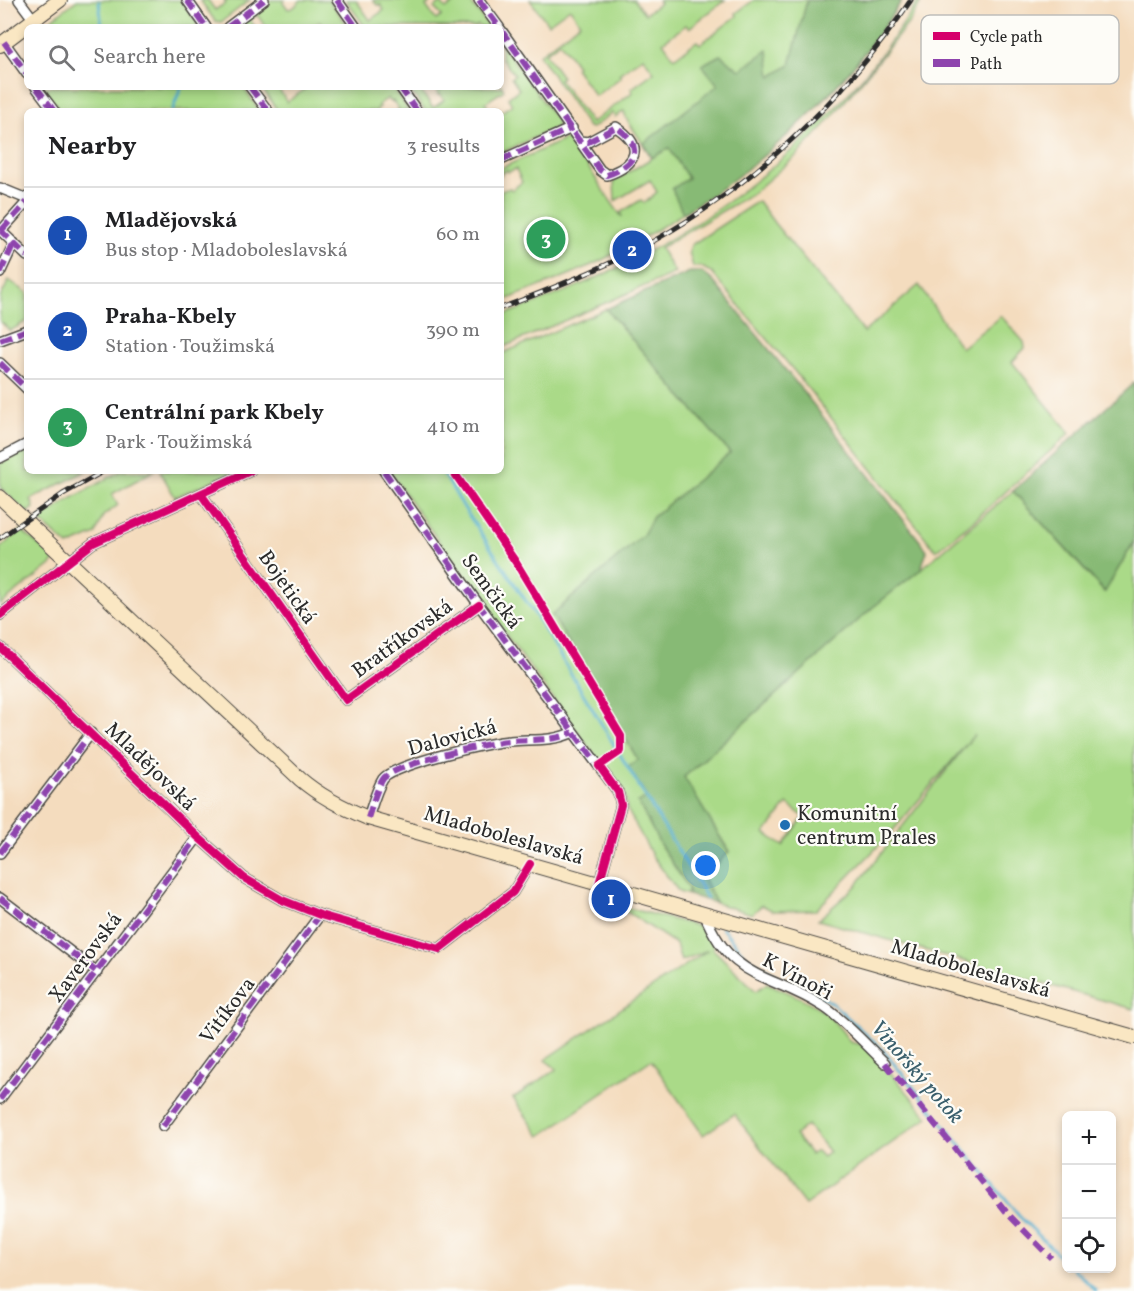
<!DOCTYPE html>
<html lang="en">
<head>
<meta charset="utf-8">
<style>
	:root { --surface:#fff; --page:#f2f2f2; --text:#202124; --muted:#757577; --line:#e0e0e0; --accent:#2563eb }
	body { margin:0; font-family:Vollkorn,serif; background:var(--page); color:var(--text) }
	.controls { position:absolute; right:18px; bottom:18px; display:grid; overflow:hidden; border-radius:9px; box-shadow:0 3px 9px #0003 }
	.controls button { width:54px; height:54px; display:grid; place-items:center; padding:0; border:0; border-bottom:2px solid var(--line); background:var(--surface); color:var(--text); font:30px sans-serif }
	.you { position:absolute; left:706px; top:866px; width:21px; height:21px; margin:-15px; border:4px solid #fff; border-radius:50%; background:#1a73e8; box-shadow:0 0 0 9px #1a73e833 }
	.badge { display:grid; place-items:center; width:39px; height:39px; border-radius:50%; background:var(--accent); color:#fff; font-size:20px; font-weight:700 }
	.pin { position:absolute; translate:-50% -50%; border:3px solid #fff; box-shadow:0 2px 6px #0006 }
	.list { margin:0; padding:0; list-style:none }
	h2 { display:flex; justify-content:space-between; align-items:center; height:78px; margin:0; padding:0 24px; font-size:26px }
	h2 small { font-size:20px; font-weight:400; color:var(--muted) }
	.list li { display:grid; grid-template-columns:39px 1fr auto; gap:18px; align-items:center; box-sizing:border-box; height:96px; padding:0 24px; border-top:2px solid var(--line) }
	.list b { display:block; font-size:22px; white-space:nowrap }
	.list p { margin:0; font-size:20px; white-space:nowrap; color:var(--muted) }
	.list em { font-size:20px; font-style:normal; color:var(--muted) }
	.icon { flex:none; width:33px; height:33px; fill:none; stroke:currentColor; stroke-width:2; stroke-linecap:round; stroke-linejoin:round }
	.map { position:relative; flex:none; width:1134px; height:1291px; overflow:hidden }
	.search { position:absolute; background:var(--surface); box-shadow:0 3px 9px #0003; left:24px; top:24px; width:480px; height:66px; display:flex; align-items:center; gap:15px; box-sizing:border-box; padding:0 21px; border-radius:9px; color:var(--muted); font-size:22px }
	.panel { position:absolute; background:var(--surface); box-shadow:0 3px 9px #0003; left:24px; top:108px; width:480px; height:366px; border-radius:9px }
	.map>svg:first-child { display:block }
</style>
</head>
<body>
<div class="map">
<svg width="1134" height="1291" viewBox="0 0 1134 1291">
	<rect width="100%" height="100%" fill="#fdfcf7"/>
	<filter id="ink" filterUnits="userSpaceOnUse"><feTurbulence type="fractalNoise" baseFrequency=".0167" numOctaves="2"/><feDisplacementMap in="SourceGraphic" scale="12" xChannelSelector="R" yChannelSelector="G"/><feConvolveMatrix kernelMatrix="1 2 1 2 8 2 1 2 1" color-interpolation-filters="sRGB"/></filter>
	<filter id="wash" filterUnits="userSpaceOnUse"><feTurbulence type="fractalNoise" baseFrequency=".008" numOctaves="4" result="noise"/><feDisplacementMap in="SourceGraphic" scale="24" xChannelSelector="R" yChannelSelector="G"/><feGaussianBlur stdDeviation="1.35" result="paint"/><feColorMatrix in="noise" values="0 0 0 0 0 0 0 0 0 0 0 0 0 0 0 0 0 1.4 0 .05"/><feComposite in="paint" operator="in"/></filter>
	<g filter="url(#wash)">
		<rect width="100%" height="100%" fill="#f4dcbe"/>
		<g fill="#aada88" stroke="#6a825a" stroke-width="1.5" fill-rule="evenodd">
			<path d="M77 0H181L200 27H41Z"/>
			<path d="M200 0H208L215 10 226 3 224 0H250L221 22 215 21Z"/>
			<path d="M271 0H285L283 2 288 9 293 8 301 0H329L349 27H340L338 24 334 27H321L323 25 320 21 312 27H266L257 15 250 20 255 27H237Z"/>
			<path d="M346 0H356L370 20 384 10 380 4 377 5 373 0H429V4L426 6 436 20 442 16 434 8 441 3 446 9 459 0H469L489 27H480L478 25 475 27H365Z"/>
			<path d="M530 0H634L645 14 660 3 658 0H725L689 28 686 25 663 42 674 58 697 41 700 44 737 16 736 13 754 0H902C829 115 722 198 602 260 570 276 534 288 501 302V191L510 188 512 190 522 182 516 169 508 172 507 170 502 173 501 176V168L566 139 571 140C588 165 603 192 622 217L621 212 641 200 644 203 657 192 650 180 615 201 614 181 652 158 626 118 624 111 615 117 612 113 592 128 588 127 539 55 580 23 570 8 548 24ZM560 42 577 66 575 68 595 96 621 77 619 74 643 57 654 72 631 89 633 92 591 123 559 79 562 77 545 53Z"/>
			<path d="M919 0H922L910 21 860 83 826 124 796 156 753 193 660 248 675 273 501 348V316C546 299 592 282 635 259 749 199 850 110 919 0Z"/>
			<path d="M501 43 558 122 557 127 501 153V112L512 105 508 98 519 89 511 78 515 75 501 58Z"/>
			<path d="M501 85 504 90 485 103 490 110 495 107 498 111H425L408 87H418L433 108 444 100 440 94 438 95 437 92 445 87H501Z"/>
			<path d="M43 87H243L260 111H60Z"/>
			<path d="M261 87H283L279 90 287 102 305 89V87H392L409 111H397L399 109 393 101 391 102 388 98 378 105 380 107 377 109V111H278Z"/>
			<path d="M758 201 775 224 864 332 919 285 961 348 1001 316 1024 342 1025 348 1012 362 1070 433 978 517 936 551 795 372 712 273 702 267H693L689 252 691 245Z"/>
			<path d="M9 280 27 293V321L10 331 0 321V298Z"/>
			<path d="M606 309 730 453 653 517 644 535 552 615 639 760 661 846 688 887V895L679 892 653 857 627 809 625 796 487 609 389 471H501V354Z"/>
			<path d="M27 451V471H86L31 499 34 508 27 513 0 487V463Z"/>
			<path d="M121 471H153L112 494 118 505 103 516 96 534 68 546 39 520 67 501Z"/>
			<path d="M160 471H236L175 497Z"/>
			<path d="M1013 491 1104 592 1134 543V1009L818 920 855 887 974 735 890 834 816 910 773 911 762 905 752 914 716 903 703 878 729 851 683 778 872 608 921 569ZM787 804 804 817 783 846 765 833Z"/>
			<path d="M21 530 55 559 52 564 0 605V548Z"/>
			<path d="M624 907 706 928 715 945 712 948 756 991 767 983C806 1001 824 1003 850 1042L863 1045 891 1073 928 1117 805 1205 734 1114 703 1135 651 1060 540 1136 513 1098 557 1069 545 1060 708 950 681 961 676 944 621 908ZM807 1125 829 1152 823 1157 817 1151 811 1155 795 1135Z"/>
		</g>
		<g fill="#87ba74" stroke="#597250" stroke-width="1.5">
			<path d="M807 0H902C857 70 800 130 733 180 717 192 700 202 683 213L672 189 688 178 669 148 652 158 643 144 718 85 702 65 720 55 740 70 768 50 771 77 790 65Z"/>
			<path d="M690 272H702L713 281 802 390 927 550 921 569 872 608 684 777 729 852 703 878 716 903 688 895V887L661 846 638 802 647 797 628 767 638 760 552 615 643 535 653 517 730 453 606 309Z"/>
			<path d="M1134 383V541L1105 592 1013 491Z"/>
		</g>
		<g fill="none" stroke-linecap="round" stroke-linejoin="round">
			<g stroke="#50adce" stroke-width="3">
				<path d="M99 2 102 27"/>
				<path d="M172 111 181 87"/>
				<path d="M442 471 466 511 536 616 707 898"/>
				<path d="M722 928 745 956 774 975 819 995 833 1004 881 1048 1019 1216 1066 1262"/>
				<path d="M1073 1268 1096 1291"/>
			</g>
		</g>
	</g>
	<g filter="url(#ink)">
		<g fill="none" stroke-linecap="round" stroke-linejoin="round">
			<g stroke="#494641" stroke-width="12">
				<g id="street">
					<path d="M19 0 34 20"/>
					<path d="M187 0 206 27"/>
					<path d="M337 0 356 27"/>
					<path d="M479 0 499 27"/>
					<path d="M228 27 264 0"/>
					<path d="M501 30 600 170 607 175C636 165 646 147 616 127L588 142 580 141"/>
					<path d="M4 42 27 74"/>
					<path d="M36 87 54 111"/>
					<path d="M250 87 268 111"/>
					<path d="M400 87 417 111"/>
					<path d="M501 160 572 128"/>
					<path d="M0 188 27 199"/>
					<path d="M0 230 27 256"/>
					<path d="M1 231 27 202"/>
					<path d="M0 273 14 243"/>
					<path d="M0 340 27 330"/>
					<path d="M0 363 27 389"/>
					<path d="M0 458 27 444"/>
					<path d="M384 471 479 605 618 792 621 805 599 884"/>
					<path d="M201 494 346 700 479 605"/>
					<path d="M0 615 93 543 250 471"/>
					<path d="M0 647 198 837 244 878 282 900 320 915 439 949 513 892 530 864"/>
					<path d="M368 818C372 806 376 790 383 779 392 765 490 742 510 741 530 739 555 742 573 732"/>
					<path d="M0 853 91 733"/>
					<path d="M0 898 97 972"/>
					<path d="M704 913C732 983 770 972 824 1007 843 1019 868 1047 885 1063"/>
					<path d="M0 1099 198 837"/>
					<path d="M163 1126 320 915"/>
				</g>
			</g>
			<g stroke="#494641" stroke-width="16">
				<g id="secondary">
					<path d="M0 45 60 0"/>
					<path d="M0 497 300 779C321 797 343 808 368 818L1134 1037"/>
				</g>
			</g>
			<use href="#street" stroke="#fff" stroke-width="9"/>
			<use href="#secondary" stroke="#fae7c3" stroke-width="14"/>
			<g stroke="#2b2b2b" stroke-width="5">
				<g id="rail">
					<path d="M501 308C546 291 591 273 635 251 746 193 841 104 911 0"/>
					<path d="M0 538 63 494 104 471"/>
				</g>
			</g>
			<use href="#rail" stroke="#fdfcf7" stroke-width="3" stroke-dasharray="9" stroke-linecap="butt"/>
			<g stroke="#8e44ad" stroke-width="6" stroke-dasharray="12 6" stroke-linecap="butt">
				<path d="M187 0 206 27"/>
				<path d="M337 0 356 27"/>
				<path d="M479 0 499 27"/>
				<path d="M228 27 264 0"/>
				<path d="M501 30 600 170 607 175C636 165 646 147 616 127L588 142 580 141"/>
				<path d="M4 42 27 74"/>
				<path d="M36 87 54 111"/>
				<path d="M250 87 268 111"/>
				<path d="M400 87 417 111"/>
				<path d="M501 160 572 128"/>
				<path d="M0 230 27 256"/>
				<path d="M1 231 27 202"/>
				<path d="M0 273 14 243"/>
				<path d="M0 340 27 330"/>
				<path d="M0 363 27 389"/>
				<path d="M384 471 479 605 601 769"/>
				<path d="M368 818C372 806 376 790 383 779 392 765 490 742 510 741 530 739 555 742 573 732"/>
				<path d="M0 853 91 733"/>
				<path d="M0 898 97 972"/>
				<path d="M885 1063 1009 1215 1051 1258"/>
				<path d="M0 1099 198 837"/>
				<path d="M163 1126 320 915"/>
			</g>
			<g stroke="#fdfcf7" stroke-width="11">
				<g id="cycleway">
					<path d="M453 471 515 561 621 736V751L599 766 618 792 621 805 599 884"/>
					<path d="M201 494 346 700 479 605"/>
					<path d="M0 615 93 543 250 471"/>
					<path d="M0 647 198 837 244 878 282 900 320 915 439 949 513 892 530 864"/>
				</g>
			</g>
			<use href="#cycleway" stroke="#d6006c" stroke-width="8"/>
		</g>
	</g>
	<circle fill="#1f6fb2" stroke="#fdfcf7" stroke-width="2" cx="785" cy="825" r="6"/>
	<g text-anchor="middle" stroke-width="4.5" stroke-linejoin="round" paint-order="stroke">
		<g font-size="21" fill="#2b2b2b" stroke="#fdfcf7">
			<text transform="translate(288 587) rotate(55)" y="7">Bojetická</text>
			<text transform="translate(492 591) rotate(54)" y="7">Semčická</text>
			<text transform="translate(402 638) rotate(-36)" y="7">Bratříkovská</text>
			<text transform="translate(452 737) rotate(-15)" y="7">Dalovická</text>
			<text transform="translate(151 766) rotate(44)" y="7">Mladějovská</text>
			<text transform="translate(504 835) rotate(16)" y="7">Mladoboleslavská</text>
			<text transform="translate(85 957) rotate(-53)" y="7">Xaverovská</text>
			<text transform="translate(971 968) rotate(16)" y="7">Mladoboleslavská</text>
			<text transform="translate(798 976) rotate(28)" y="7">K Vinoři</text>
			<text transform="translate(227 1010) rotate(-53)" y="7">Vitíkova</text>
		</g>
		<g font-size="21" fill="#2b2b2b" stroke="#fdfcf7" text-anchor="start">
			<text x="797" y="820">Komunitní<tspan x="797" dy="24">centrum Prales</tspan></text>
		</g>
		<g font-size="22" font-style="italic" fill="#3a5f6c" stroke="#fdfcf7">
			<text transform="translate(918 1071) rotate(49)" y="8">Vinořský potok</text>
		</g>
	</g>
	<rect x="921" y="15" width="198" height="69" rx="9" fill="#fdfcf7" stroke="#bebdba" stroke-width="1.5"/>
	<rect x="933" y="32" width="27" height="8" fill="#d6006c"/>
	<rect x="933" y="59" width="27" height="8" fill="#8e44ad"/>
	<g font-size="16" fill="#2b2b2b">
		<text x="970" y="42">Cycle path</text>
		<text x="970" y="69">Path</text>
	</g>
</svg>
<div class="controls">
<button>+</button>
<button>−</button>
<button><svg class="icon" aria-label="locate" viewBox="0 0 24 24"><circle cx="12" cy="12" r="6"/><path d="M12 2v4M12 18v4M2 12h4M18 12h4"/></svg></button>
</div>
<div class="you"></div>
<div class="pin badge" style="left:611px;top:899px;background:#1a4fb4">1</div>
<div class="pin badge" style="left:632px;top:250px;background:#1a4fb4">2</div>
<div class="pin badge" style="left:546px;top:239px;background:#2e9e5b">3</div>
<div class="search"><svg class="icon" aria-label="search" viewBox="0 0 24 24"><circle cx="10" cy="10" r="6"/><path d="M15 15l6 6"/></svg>Search here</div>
<section class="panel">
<h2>Nearby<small>3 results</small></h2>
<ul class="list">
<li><span class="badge" style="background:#1a4fb4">1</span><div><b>Mladějovská</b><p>Bus stop · Mladoboleslavská</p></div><em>60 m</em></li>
<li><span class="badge" style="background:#1a4fb4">2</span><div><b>Praha-Kbely</b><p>Station · Toužimská</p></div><em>390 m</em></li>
<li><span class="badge" style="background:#2e9e5b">3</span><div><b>Centrální park Kbely</b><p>Park · Toužimská</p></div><em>410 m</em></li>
</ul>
</section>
</div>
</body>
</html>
